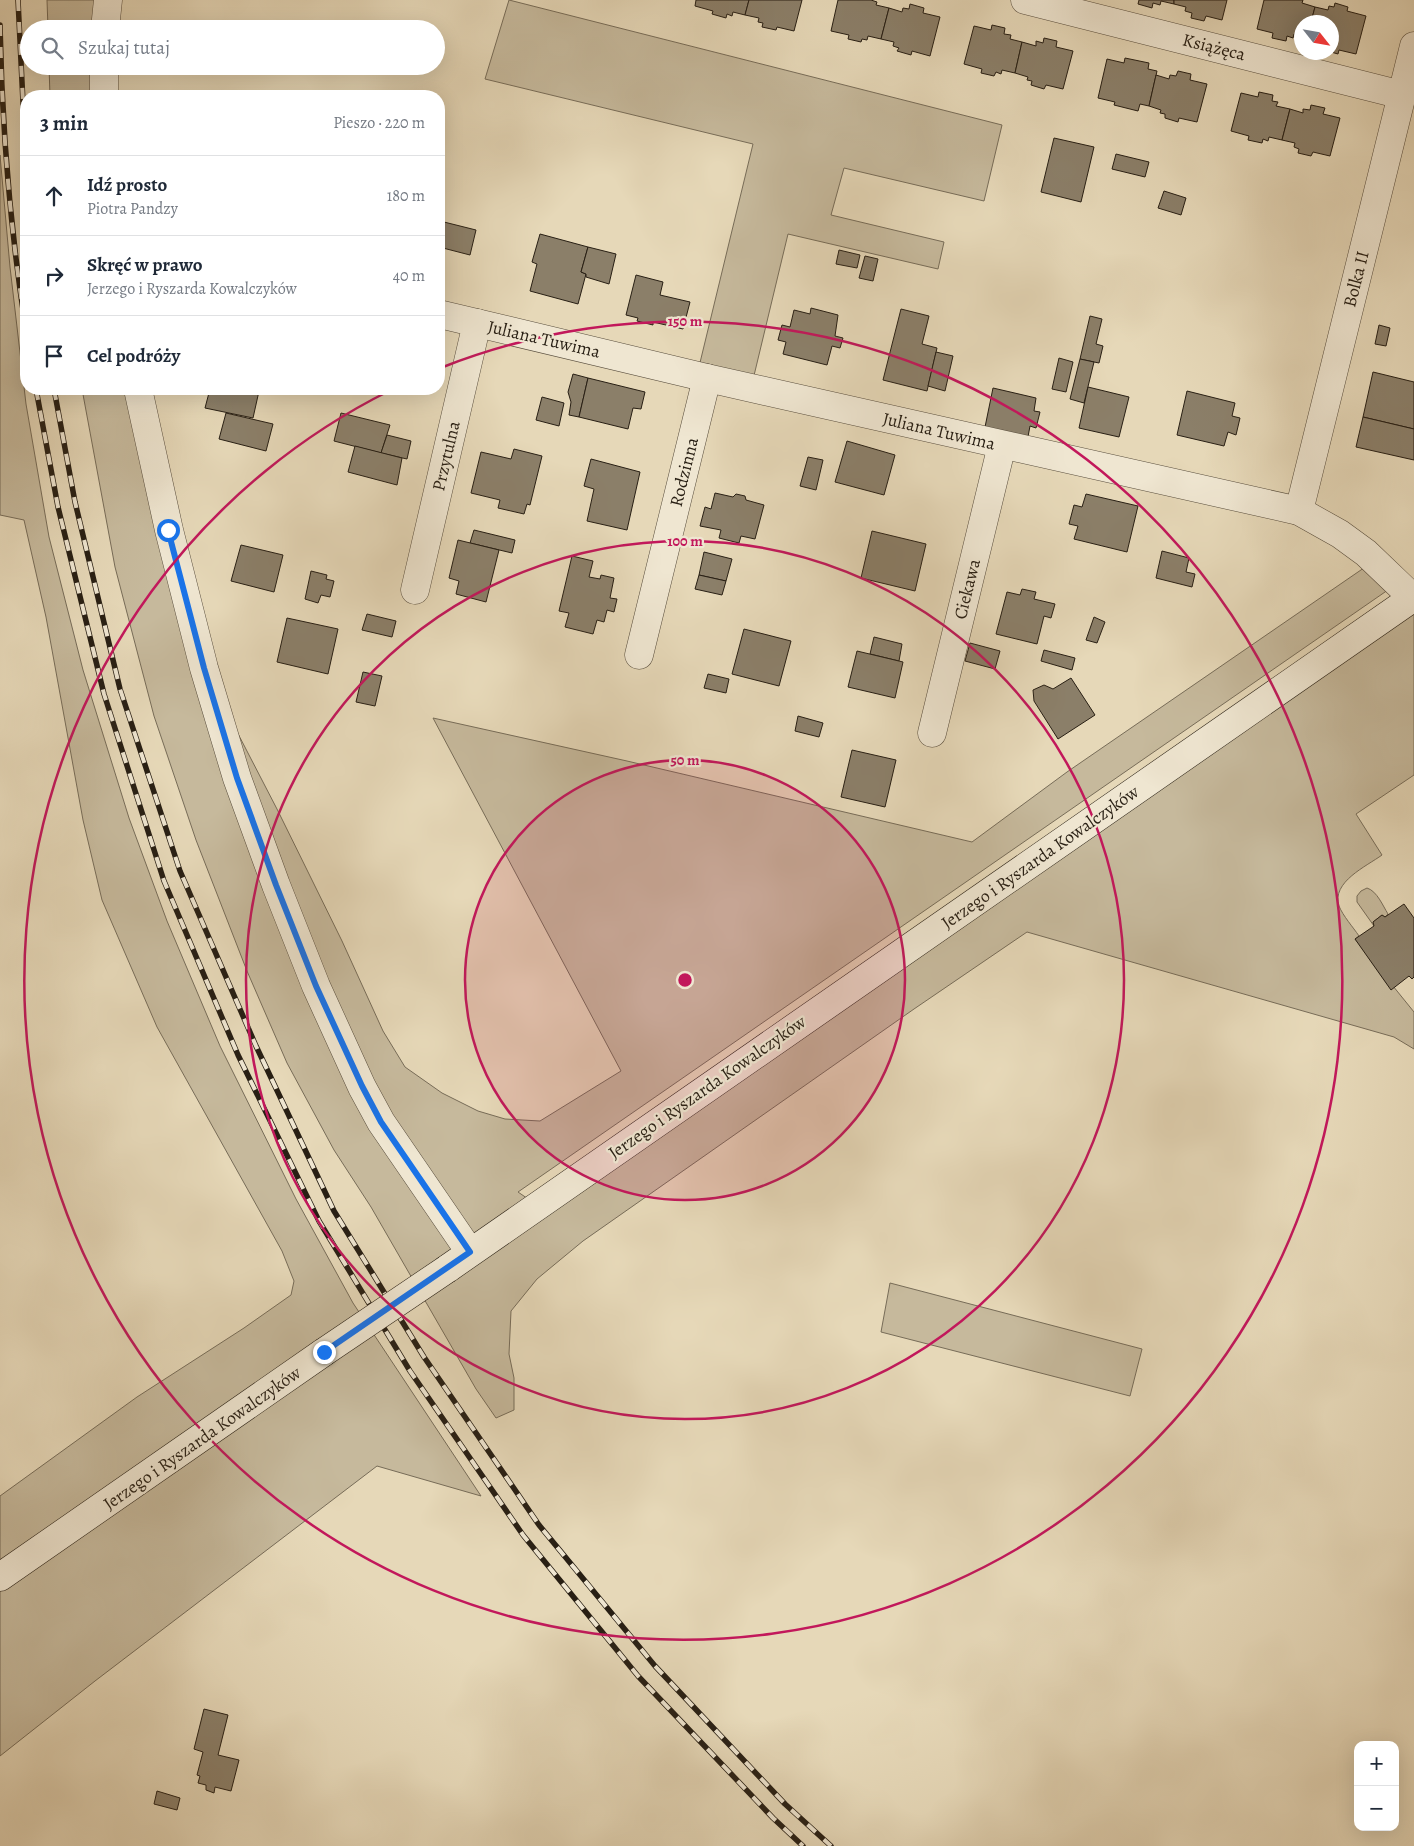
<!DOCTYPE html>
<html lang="pl">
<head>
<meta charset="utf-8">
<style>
	:root { --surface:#fff; --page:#f2f2f3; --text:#1f2937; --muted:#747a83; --line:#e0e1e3 }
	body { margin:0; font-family:Alegreya,serif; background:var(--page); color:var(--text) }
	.controls { position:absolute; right:15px; bottom:15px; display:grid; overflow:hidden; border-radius:10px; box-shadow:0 5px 20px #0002 }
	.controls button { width:45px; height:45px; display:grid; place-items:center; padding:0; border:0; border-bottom:1px solid var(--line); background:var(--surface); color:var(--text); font:25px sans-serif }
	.compass { position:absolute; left:1294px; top:15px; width:45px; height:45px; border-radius:50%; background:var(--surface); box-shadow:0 5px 20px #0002; rotate:121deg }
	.stop { position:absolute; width:15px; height:15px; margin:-11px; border:4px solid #1a73e8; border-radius:50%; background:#fff }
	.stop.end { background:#1a73e8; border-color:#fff; box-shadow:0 1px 5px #0008 }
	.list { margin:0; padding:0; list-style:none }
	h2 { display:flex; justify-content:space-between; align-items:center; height:65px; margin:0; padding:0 20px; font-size:21px }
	h2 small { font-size:16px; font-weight:400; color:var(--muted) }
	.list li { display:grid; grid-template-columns:32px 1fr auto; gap:15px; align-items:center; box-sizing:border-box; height:80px; padding:0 20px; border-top:1px solid var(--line) }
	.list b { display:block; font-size:19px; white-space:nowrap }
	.list p { margin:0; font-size:16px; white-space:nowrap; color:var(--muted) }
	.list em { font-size:16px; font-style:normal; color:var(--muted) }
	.icon { flex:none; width:28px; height:28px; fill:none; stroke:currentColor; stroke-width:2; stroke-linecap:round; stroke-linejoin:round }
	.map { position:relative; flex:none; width:1414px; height:1846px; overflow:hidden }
	.search { position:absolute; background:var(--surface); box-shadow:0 5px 20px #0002; left:20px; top:20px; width:425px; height:55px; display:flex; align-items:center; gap:12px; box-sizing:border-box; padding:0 18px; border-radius:28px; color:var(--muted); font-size:19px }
	.panel { position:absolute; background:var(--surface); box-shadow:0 5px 20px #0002; left:20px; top:90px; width:425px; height:305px; border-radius:20px }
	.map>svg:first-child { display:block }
</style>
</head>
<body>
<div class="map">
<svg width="1414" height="1846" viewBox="0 0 1414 1846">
	<rect width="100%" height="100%" fill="#e6d8b8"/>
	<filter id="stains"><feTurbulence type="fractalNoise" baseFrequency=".004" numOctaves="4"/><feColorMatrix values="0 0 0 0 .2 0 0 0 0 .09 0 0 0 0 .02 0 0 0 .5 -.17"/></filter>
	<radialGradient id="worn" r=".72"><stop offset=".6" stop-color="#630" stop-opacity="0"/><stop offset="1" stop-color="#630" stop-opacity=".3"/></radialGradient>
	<g fill="#c6b99c" stroke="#776c58">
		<path d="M47 0H108L105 29H48Z"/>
		<path d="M509 0 1002 125 984 201 844 168 831 215 944 242 938 269 788 234 751 388 697 375 753 144 485 79Z"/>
		<path d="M49 66H104V96H50Z"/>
		<path d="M0 155 10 267 26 404 49 537 83 670 129 818 167 921 220 1046 296 1199 353 1303 481 1496 377 1466 95 1681 0 1756V1496L137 1397 244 1328 291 1295 294 1281 282 1251 157 1027 102 900 83 820 46 617 24 520 0 515Z"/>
		<path d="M82 389H138L204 668 278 811 342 941 383 1031 405 1067 442 1093 478 1111 505 1119 540 1121 621 1071 433 718 627 761 972 842 1067 772 1374 561 1398 583 518 1192 537 1205 1414 598V775L1356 814 1382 855C1367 866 1331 882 1339 906 1343 916 1353 927 1359 936L1355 939 1414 1012V1049L1394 1037 1027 932 914 1009 583 1241 537 1279 511 1311 509 1354 514 1378V1410L496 1418 476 1389 371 1207 334 1150 287 1063 247 971 196 840 154 716 115 567Z"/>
		<path d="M1367 888C1377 891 1383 906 1388 914L1385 917 1382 915 1373 922 1374 926 1357 902V896L1361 891Z"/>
		<path d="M890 1283 1142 1349 1130 1396 881 1332Z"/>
	</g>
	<g fill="#8b7f69" stroke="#281f14">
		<path d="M696 0H749L745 15 733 12 732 16 727 14 726 18 712 14 713 11 695 6Z"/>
		<path d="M749 0H802L794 31 777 27 776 30 762 27 763 23 758 22 759 18 745 15Z"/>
		<path d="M838 0H871L877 2 876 5 889 8 881 39 868 36 867 40 862 39 861 42 848 39 849 35 831 31Z"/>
		<path d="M1139 0H1174V4L1161 1 1160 5 1153 3 1152 8 1138 4Z"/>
		<path d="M1174 0H1227L1222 20 1206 16 1204 21 1191 18 1192 13 1185 11 1186 7 1174 4Z"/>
		<path d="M1264 0H1303L1302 3 1315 7 1311 22H1302V36L1294 34 1293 38 1287 36 1286 41 1272 38 1273 33 1257 29Z"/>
		<path d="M1335 3 1348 7 1347 11 1366 16 1356 54 1339 50 1338 54 1331 52 1332 22H1311L1315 7 1328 10 1329 6 1334 7Z"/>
		<path d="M910 4 924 8 923 13 940 17 930 56 912 51 911 55 897 51 899 48 893 46 894 42 881 39 889 8 902 12 903 8 909 9Z"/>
		<path d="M992 25 1005 28 1004 34 1011 35 1010 39 1022 42 1015 73 1002 70 1001 74 996 72 994 76 981 73 982 69 964 64 974 26 991 30Z"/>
		<path d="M1044 38 1057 41 1056 47 1073 51 1063 89 1046 85 1044 89 1031 85 1032 81 1027 80 1028 77 1015 73 1022 42 1036 46V41L1043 43Z"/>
		<path d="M1125 58 1149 63 1148 69 1157 71 1149 106 1140 104 1138 111 1114 105 1115 102 1098 98 1107 59 1124 63Z"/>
		<path d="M210 66H234L232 72Z"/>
		<path d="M1178 71 1191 74 1190 80 1207 84 1197 122 1179 118 1178 122 1165 118V114L1160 113 1161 110 1149 106 1156 75 1169 79 1170 75 1176 76Z"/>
		<path d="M1259 92 1273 95 1272 101 1278 102 1276 106 1290 109 1282 140 1269 137 1268 141 1263 139 1262 143 1248 140 1249 136 1231 131 1241 93 1258 97Z"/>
		<path d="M1311 105 1325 108 1323 114 1340 118 1330 156 1313 152 1311 156 1298 153 1299 149 1294 147 1295 143 1282 140 1290 109 1303 113V109L1310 110Z"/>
		<path d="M1054 138 1094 147 1081 202 1041 192Z"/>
		<path d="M1116 154 1149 162 1145 177 1112 169Z"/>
		<path d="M1164 191 1186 198 1181 215 1158 208Z"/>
		<path d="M440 221 476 230 470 255 439 247Z"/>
		<path d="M540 234 588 247 581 272 586 274 578 304 530 291 537 264 532 262Z"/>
		<path d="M588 247 616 254 609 284 586 277V274L581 272Z"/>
		<path d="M839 250 860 255 857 268 836 264Z"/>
		<path d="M865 256 878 259 873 281 859 278Z"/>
		<path d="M636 275 663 282 660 295 690 302 683 329 653 322V325L637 321 638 318 626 315Z"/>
		<path d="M811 308 838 315 835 336 843 338 840 348 832 346 827 365 783 354 786 342 778 340 782 325 790 327 794 310 810 314Z"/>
		<path d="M901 309 929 316 922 344 937 348 927 391 883 380Z"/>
		<path d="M1090 316 1102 319 1096 344 1103 346 1099 363 1080 359Z"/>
		<path d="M1379 325 1390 328 1386 346 1375 344Z"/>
		<path d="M936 352 953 356 945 391 928 386Z"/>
		<path d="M1059 358 1073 362 1066 392 1052 389Z"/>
		<path d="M1080 359 1094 362 1084 403 1070 399Z"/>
		<path d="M1373 372 1414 382V429L1363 417Z"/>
		<path d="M573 374 588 378 579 417 569 415 571 402 568 392Z"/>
		<path d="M588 378 645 392 641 409 633 408 628 429 579 417Z"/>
		<path d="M1088 387 1129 397 1119 437 1079 428Z"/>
		<path d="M993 388 1036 398 1034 411 1040 412 1036 428 1030 426 1027 442 984 432Z"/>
		<path d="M210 389H247L259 391 253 418 205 408Z"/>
		<path d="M1187 391 1235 403 1232 416 1240 418 1236 435 1228 432 1224 446 1177 435Z"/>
		<path d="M542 397 564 403 559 426 536 420Z"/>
		<path d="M226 413 273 424 266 451 219 439Z"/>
		<path d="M341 413 390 425 381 453 334 441Z"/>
		<path d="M1363 417 1414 429V460L1356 447Z"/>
		<path d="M387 435 411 441 407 459 381 453Z"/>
		<path d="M847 441 895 455 884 495 835 482Z"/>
		<path d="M355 446 402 458 397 485 348 472Z"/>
		<path d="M514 449 542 456 530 505 527 504 524 514 498 508 500 500 471 493 481 452 511 459Z"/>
		<path d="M808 457 823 460 816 490 800 486Z"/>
		<path d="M591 459 640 472 627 530 587 521 594 489 584 486Z"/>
		<path d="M715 493 733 497 736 494 745 496 746 500 764 505 755 539 741 536 739 543 719 538 721 530 700 526 705 507 711 509Z"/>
		<path d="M1086 494 1138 506 1127 552 1074 539 1078 526 1069 524 1074 505 1082 507Z"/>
		<path d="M474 530 515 540 512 553 470 543Z"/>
		<path d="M872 531 926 544 915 591 861 578Z"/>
		<path d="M458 540 499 550 486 602 456 594 459 581 449 578Z"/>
		<path d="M241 545 283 555 274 592 231 581Z"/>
		<path d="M1162 551 1189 558 1186 572 1195 574 1192 587 1156 578Z"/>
		<path d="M704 552 732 559 726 581 699 575Z"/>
		<path d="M572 556 593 561 589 577 600 579 601 575 614 578 610 598 617 599 614 612 607 610 604 622 597 620 593 634 565 627 569 613 559 611Z"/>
		<path d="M311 571 327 575 326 579 334 581 330 597 321 595 318 603 305 599Z"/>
		<path d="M699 575 726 581 722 595 695 589Z"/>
		<path d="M1022 589 1036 592 1034 599 1055 604 1051 618 1044 616 1037 644 996 634 1007 592 1020 595Z"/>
		<path d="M367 614 396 621 392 637 362 630Z"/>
		<path d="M1094 617 1105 622 1097 643 1086 640Z"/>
		<path d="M287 618 338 629 328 674 277 662Z"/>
		<path d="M744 629 791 641 779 686 732 674Z"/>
		<path d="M874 637 902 644 899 661 870 654Z"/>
		<path d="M970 643 1000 651 995 669 965 661Z"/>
		<path d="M1044 650 1075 658 1072 670 1041 661Z"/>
		<path d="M857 651 903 662 895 698 848 687Z"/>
		<path d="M363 672 382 676 375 706 356 702Z"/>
		<path d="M708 674 729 679 726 693 704 688Z"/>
		<path d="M1071 678 1095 715 1058 739 1034 701 1033 690 1044 685 1053 689Z"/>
		<path d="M798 716 823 723 819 737 795 731Z"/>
		<path d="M852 750 896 760 885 807 841 797Z"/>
		<path d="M1404 904 1414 918V977L1412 979 1409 976 1391 990 1355 939 1374 926 1373 922 1382 915 1385 917Z"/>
		<path d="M204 1709 228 1715 218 1755 239 1760 231 1791 215 1787 214 1793 206 1790V1785L198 1783 200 1776 197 1775 203 1752 194 1749Z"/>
		<path d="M157 1791 180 1798 177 1810 154 1804Z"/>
	</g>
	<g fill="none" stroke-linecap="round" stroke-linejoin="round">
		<g stroke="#584d3d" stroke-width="29">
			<g id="street">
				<path d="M1025 0 1402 95"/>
				<path d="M105 29 108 0"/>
				<path d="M104 96V66"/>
				<path d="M439 314 707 378 1299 511 1340 534 1366 553 1413 598"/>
				<path d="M138 389 169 530 204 668 237 778 276 885 316 986 362 1087 381 1122 470 1252"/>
				<path d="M1299 511 1414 46"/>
				<path d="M415 590 477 323"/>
				<path d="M639 655 707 378"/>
				<path d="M932 733 1002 445"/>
			</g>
		</g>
		<g stroke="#281f14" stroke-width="29">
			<g id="secondary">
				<path d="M447 1269 1414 597"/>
				<path d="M0 1577 324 1352"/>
			</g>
		</g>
		<use href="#street" stroke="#efe6d1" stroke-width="28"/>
		<use href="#secondary" stroke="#efe6d1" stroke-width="28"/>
		<g stroke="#281f14" stroke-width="5.5">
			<g id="rail">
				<path d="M18 0 26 164"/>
				<path d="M0 25C2 127 10 229 26 330"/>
				<path d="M36 389 58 507 104 694 164 881 238 1055 319 1221 410 1371 523 1535 638 1676 773 1818 803 1846"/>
				<path d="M54 389 75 502 120 689 180 871 256 1046 334 1211 424 1357 539 1525 655 1666 785 1804 831 1846"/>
			</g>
		</g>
		<use href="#rail" stroke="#efe6d1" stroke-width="4" stroke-dasharray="11" stroke-linecap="butt"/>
		<g stroke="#281f14" stroke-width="29" stroke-linecap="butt">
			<path id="secondary-bridge" d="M324 1352 447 1269"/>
		</g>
		<use href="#secondary-bridge" stroke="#efe6d1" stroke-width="28"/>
	</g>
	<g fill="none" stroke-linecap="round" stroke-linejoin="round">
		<path stroke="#1a73e8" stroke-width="6" d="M168 530 204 668 237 778 276 885 316 986 362 1086 381 1122 470 1252 324 1352"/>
	</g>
	<circle cx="685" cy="980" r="220" fill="#c2185b" fill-opacity=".12"/>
	<g fill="none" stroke="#c2185b" stroke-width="2.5">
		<circle cx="685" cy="980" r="220"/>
		<circle cx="685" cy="980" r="439"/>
		<path d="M443 367A659 659 0 1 1 391 390"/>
	</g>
	<g text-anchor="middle" stroke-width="4.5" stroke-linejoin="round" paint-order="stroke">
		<g font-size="18" fill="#281f14" stroke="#efe6d1">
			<text transform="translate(1214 47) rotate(14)" y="6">Książęca</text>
			<text transform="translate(1356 279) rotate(-76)" y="6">Bolka II</text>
			<text transform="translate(544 339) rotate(13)" y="6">Juliana Tuwima</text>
			<text transform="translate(939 431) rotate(13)" y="6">Juliana Tuwima</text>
			<text transform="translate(446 456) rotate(-77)" y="6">Przytulna</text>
			<text transform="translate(684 472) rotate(-76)" y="6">Rodzinna</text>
			<text transform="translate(967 589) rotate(-76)" y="6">Ciekawa</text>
			<text transform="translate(1040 857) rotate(-35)" y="6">Jerzego i Ryszarda Kowalczyków</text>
			<text transform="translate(707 1087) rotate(-35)" y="6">Jerzego i Ryszarda Kowalczyków</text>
			<text transform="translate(202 1438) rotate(-35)" y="6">Jerzego i Ryszarda Kowalczyków</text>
		</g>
	</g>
	<circle cx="685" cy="980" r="8" fill="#c2185b" stroke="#efe6d1" stroke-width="2.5"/>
	<g font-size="15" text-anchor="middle" font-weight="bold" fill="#c2185b" stroke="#efe6d1" stroke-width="4.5" stroke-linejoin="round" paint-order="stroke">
		<text x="685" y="326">150 m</text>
		<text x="685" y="546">100 m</text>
		<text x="685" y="765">50 m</text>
	</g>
	<rect width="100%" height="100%" filter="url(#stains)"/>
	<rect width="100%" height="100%" fill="url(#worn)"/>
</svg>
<div class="controls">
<button>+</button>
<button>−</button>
</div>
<svg class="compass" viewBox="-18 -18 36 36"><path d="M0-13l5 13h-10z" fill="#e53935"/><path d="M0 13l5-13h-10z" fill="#747a83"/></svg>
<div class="stop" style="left:168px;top:530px"></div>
<div class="stop end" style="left:324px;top:1352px"></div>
<div class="search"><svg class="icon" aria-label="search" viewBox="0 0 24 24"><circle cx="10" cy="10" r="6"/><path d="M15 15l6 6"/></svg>Szukaj tutaj</div>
<section class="panel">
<h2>3 min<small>Pieszo · 220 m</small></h2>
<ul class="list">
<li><svg class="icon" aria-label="ahead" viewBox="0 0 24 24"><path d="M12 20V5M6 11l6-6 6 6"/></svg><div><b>Idź prosto</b><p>Piotra Pandzy</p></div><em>180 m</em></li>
<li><svg class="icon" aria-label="right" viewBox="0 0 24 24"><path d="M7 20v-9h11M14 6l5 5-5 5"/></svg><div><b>Skręć w prawo</b><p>Jerzego i Ryszarda Kowalczyków</p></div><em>40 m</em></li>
<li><svg class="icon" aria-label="arrive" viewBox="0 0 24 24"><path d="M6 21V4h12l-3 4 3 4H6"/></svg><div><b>Cel podróży</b></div></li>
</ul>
</section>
</div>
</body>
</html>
